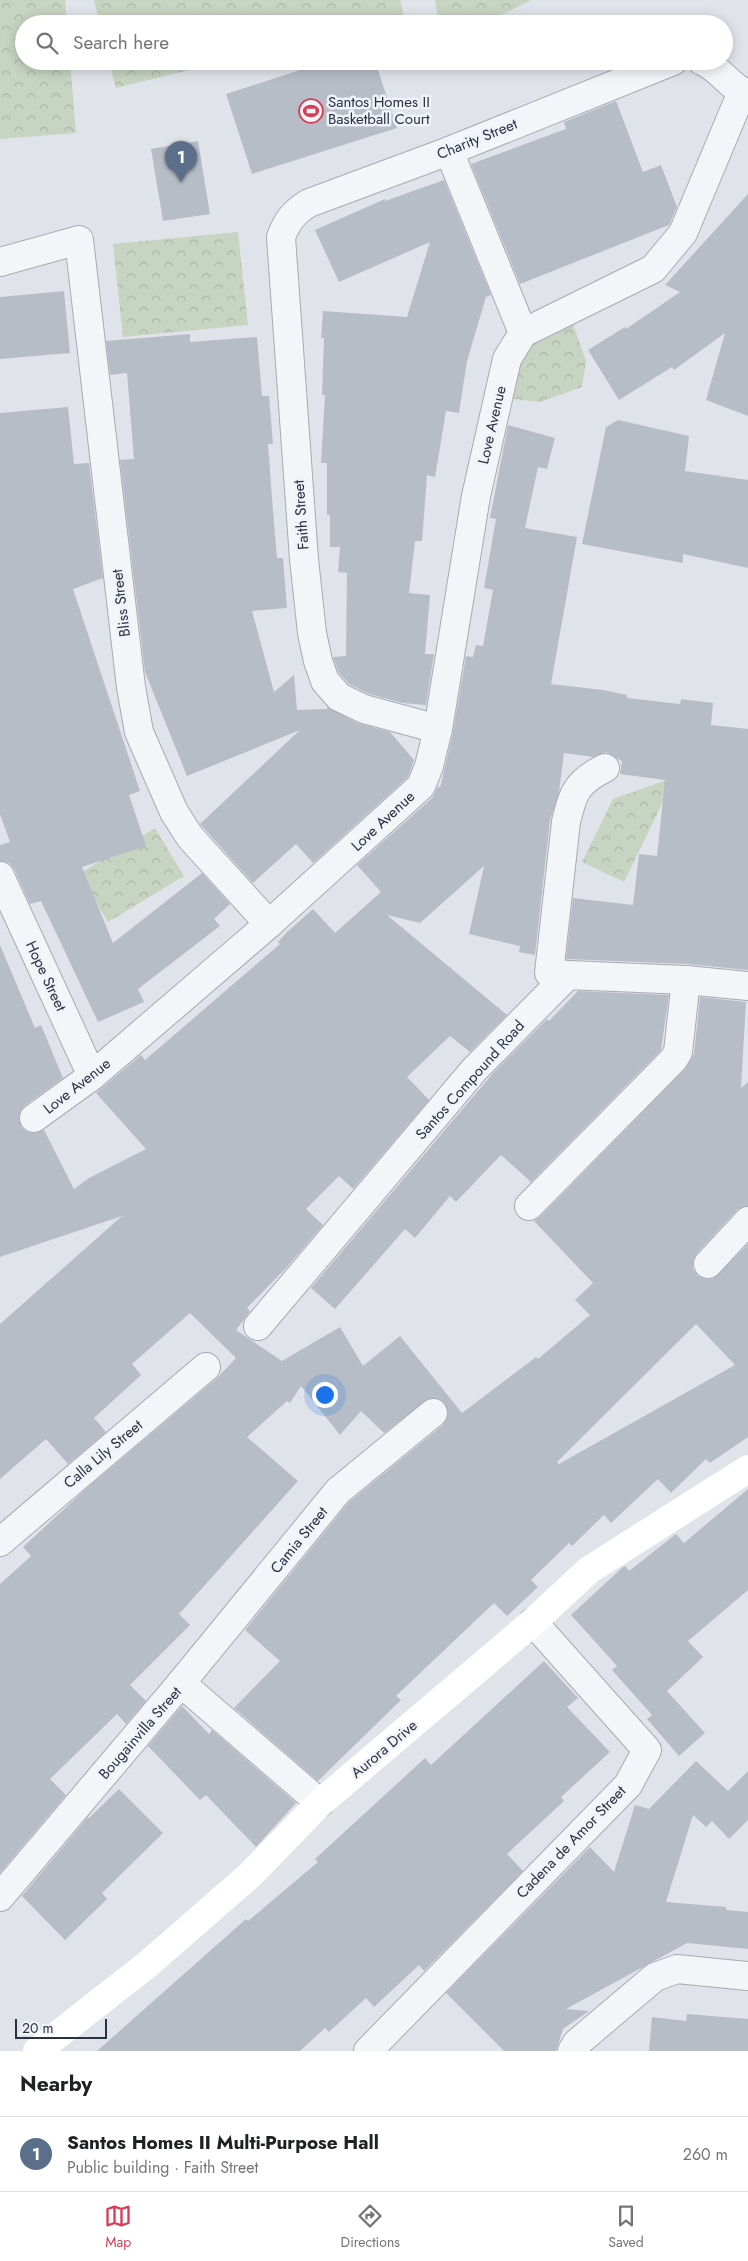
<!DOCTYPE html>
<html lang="en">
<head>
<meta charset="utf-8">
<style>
	:root { --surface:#fff; --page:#f6f6f6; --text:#202124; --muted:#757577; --line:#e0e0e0; --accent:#d53e56 }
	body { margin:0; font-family:Jost,sans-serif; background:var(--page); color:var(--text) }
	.scale { position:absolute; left:15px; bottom:12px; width:92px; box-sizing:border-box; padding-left:5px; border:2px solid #283142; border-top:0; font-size:14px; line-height:18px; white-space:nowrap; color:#283142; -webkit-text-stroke:4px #f0f3f7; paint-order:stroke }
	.you { position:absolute; left:324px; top:1394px; width:18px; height:18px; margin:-12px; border:4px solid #fff; border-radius:50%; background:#1a73e8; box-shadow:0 0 0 8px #1a73e833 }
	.badge { display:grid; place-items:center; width:32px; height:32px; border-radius:50%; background:var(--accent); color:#fff; font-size:16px; font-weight:700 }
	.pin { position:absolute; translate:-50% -41px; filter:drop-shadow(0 1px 2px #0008) }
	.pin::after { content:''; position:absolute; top:26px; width:18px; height:15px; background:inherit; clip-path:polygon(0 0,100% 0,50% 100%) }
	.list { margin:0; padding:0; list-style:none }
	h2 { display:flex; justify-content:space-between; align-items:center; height:65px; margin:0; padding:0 20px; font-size:21px }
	h2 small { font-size:16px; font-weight:400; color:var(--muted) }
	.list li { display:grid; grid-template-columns:32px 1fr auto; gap:15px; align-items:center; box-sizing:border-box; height:75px; padding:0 20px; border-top:1px solid var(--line) }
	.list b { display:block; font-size:19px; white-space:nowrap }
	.list p { margin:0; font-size:16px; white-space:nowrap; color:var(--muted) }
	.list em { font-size:16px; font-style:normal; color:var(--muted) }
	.icon { flex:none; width:28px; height:28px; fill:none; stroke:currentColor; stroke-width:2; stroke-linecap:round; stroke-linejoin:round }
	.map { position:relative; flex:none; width:748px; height:2051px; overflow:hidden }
	.search { position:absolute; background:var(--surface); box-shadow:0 2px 12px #0003; left:15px; right:15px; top:15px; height:55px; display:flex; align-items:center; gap:12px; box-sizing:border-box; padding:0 18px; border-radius:28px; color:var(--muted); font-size:19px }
	.sheet { height:140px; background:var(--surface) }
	nav { display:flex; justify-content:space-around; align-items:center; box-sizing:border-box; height:70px; border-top:1px solid var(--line); background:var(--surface); font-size:14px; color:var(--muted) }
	nav a { display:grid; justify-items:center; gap:2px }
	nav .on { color:var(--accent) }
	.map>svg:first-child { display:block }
</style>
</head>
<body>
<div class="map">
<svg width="748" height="2051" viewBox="0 0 748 2051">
	<defs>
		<pattern id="forest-crowns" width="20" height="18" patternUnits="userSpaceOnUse" patternTransform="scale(1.25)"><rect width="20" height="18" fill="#c6d4c1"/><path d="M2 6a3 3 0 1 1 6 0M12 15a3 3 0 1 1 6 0" fill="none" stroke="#aab6a7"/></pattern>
	</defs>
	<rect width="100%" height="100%" fill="#e0e4ea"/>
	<g fill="url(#forest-crowns)">
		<path d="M0 0H65L67 24H24V61H70L76 133 0 139Z"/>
		<path d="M94 0H400L404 17 378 24H100Z"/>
		<path d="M435 0H531L483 24H439Z"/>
		<path d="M109 61H226L116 88Z"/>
		<path d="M238 232 248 325 123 337 113 244Z"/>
		<path d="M572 321 586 361 582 387 540 402 505 398 515 354 557 322Z"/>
		<path d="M675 777 624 882 582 862 613 799Z"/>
		<path d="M155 828 184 876 108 922 79 874Z"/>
	</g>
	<g fill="#b7bdc7" fill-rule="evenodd">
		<path d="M328 61H375L397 128 252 174 226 94Z"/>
		<path d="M616 101 643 172 661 165 677 207 669 225 520 284 471 164 566 129 564 122Z"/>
		<path d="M198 141 210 214 163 221 151 149Z"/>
		<path d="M444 180 491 295 486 297 467 361 459 413 446 411 435 477 427 475 422 541H415L409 593 430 595 425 654H434L426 705 403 703 369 694 349 684 339 673 333 657 346 656 347 573 338 572 340 547H330V515H327V463H321L325 395H322L324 338H321L323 311 407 317 430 242 339 282 315 230 385 199V201Z"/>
		<path d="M748 194V416L706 400 725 333 674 370 672 367 619 400 588 350 625 327 626 329 680 292 665 285Z"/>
		<path d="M64 291 70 353 0 359V297Z"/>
		<path d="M190 334V342L257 337 262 396H269L273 444H268L272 498 277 558H283L287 608 252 611 274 692 294 675 297 710 327 709V707L357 723 390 732 414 760 408 777 313 863 296 844 253 883 200 824 300 730 187 776 145 672 120 460 134 459 127 373 110 375 106 341Z"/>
		<path d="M68 407 74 464 89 463 103 578 73 589 140 791 129 795 146 846 82 867 113 943 202 873 230 904 214 919 220 926 138 989 144 1002 98 1022 41 901 30 904 14 869 9 863 0 861V845L10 842 0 814V413Z"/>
		<path d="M618 420 689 436 685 471 748 480V568L683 554V563L582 544 606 427Z"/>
		<path d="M508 425 555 438 547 469 538 467 525 528 577 537 551 684 603 690 627 695V698L680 704 681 699 713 703 711 725 748 729V970L687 964 566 959 573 898 633 905 639 854 657 856 665 780 620 774 622 761 606 752 593 757 564 753 559 792 550 820 535 955 519 952 520 946 469 934 484 866 420 923 387 915 507 1015 470 1052 450 1036 407 1077 429 1100 353 1189 339 1176 306 1209 323 1225 287 1267 247 1308 250 1311 236 1330 282 1361 340 1327 363 1366 400 1336 462 1413 536 1357 538 1359 590 1315 575 1300 593 1283 534 1221 540 1217 686 1068 694 1054 700 997 746 1002 741 1088 748 1082V1206L737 1210 697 1253 693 1261V1269L698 1276 705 1279H713L748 1244V1437L710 1463 706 1459 671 1493 658 1479 611 1523 604 1515 572 1546 569 1543 531 1580 538 1587 507 1616 494 1603 396 1696 401 1700 318 1781 234 1708 280 1661 245 1630 349 1502 443 1425 447 1419 448 1411 445 1404 439 1399 430 1398 384 1433 361 1411 340 1435 301 1386 290 1403 287 1401 247 1437 298 1481 179 1614 190 1625 130 1685 146 1701 126 1724 117 1714 50 1779 66 1795 0 1873V1584L31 1556 23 1547 88 1487 216 1379 236 1358 190 1313 132 1364 141 1375 94 1418 106 1432 68 1464 46 1439 0 1479V1324L122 1216 0 1257V945L35 1028 41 1025 63 1078 24 1106 20 1112 19 1120 22 1128 28 1132 36 1133 44 1130 74 1189 89 1178 146 1149 96 1093 141 1055 145 1060 280 944 278 942 285 934 313 909 335 933 381 892 357 865 432 798 438 786 440 788 453 732 466 656 473 657 476 645 483 646 493 590 484 588 496 519 490 518ZM696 1324 735 1365 559 1464 557 1462Z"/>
		<path d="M578 991 669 995 661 1050 531 1182 501 1155 456 1202 450 1196 415 1238 405 1229 335 1309 311 1288 494 1072 547 1019 549 1021Z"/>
		<path d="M748 1489V1590L688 1641 703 1657 667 1691 705 1733 679 1756 647 1719 652 1715 612 1670 617 1666 571 1615 623 1567 625 1566 629 1571 676 1534 684 1543Z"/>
		<path d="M544 1661 578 1698 567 1707 610 1752 561 1797 564 1801 507 1854 523 1871 424 1971 419 1965 374 2007 366 1998 329 2032 325 2028 300 2051H97L246 1919 248 1921 318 1862 315 1859 425 1758 431 1765Z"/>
		<path d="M182 1706 209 1734 212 1730 296 1803 256 1847 206 1795 200 1800 148 1746Z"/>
		<path d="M696 1761 728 1791 748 1771V1820L729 1839 712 1821 706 1827 693 1815 666 1902 726 1907V1910L748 1912V1949L687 1943 566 2009 589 2011 563 2029 556 2051H504L446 1993 590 1847 614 1872 635 1805 649 1809Z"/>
		<path d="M119 1789 163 1833 102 1893 107 1899 65 1940 22 1896 88 1817 89 1818Z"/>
		<path d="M687 2014 748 2019V2051H649L652 2017 686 2021Z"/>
	</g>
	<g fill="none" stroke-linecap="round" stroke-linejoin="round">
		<g stroke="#a5abb4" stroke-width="30">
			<g id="street">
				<path d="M702 61C720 68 730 88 748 94"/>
				<path d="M449 151 523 333"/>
				<path d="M0 262 79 240 131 687 139 732 174 812 190 837 269 924"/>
				<path d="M438 729 364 709 339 697 325 681 318 661 312 633 304 559 281 237C287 221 294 212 309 203L449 151 673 61"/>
				<path d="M0 876 92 1076"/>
				<path d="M568 975 549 973 566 822C573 792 577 782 605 768"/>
				<path d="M34 1118 92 1076 269 924 421 786 429 766 438 729 476 496 507 359 523 333 653 269 683 233 742 92"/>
				<path d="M529 1206 673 1060 678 1052 686 980"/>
				<path d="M708 1264 748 1221"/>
				<path d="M258 1326 474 1070 568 975 686 980 748 986"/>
				<path d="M0 1542 206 1367"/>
				<path d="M181 1683 320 1803"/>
				<path d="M0 1897 181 1683 338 1491 433 1413"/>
				<path d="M368 2051 628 1785 647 1750 533 1622"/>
				<path d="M572 2051 577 2043 655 1977 677 1969 748 1976"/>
			</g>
		</g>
		<use href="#street" stroke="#f3f5f8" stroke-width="28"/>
		<path stroke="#fff" stroke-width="28" d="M37 2051 148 1964 250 1875 320 1803 533 1622 589 1570 748 1469"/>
	</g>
	<defs>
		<g id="stadium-ring" transform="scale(1.25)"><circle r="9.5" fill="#f0f3f7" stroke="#d53e56" stroke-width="1.5"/><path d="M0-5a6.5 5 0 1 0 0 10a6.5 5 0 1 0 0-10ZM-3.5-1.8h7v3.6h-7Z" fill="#d53e56"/></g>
	</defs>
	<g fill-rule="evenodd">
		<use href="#stadium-ring" x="311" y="111"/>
	</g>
	<g text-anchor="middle" stroke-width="5" stroke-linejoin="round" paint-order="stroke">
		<g font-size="15" fill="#283142" stroke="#f0f3f7" text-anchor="start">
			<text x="328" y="107">Santos Homes II<tspan x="328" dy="17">Basketball Court</tspan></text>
		</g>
		<g font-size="15" fill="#283142" stroke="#f0f3f7">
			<text transform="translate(477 139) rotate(-22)" y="5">Charity Street</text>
			<text transform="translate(492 425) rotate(-77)" y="5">Love Avenue</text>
			<text transform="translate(301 515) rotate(-94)" y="5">Faith Street</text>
			<text transform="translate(121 603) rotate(-97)" y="5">Bliss Street</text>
			<text transform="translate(383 821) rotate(-43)" y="5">Love Avenue</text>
			<text transform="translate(46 976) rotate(65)" y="5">Hope Street</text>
			<text transform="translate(470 1080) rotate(-48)" y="5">Santos Compound Road</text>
			<text transform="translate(77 1086) rotate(-38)" y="5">Love Avenue</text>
			<text transform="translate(103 1454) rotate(-40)" y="5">Calla Lily Street</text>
			<text transform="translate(299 1540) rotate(-51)" y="5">Camia Street</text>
			<text transform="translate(140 1733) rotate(-49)" y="5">Bougainvilla Street</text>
			<text transform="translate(384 1749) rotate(-40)" y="5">Aurora Drive</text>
			<text transform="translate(571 1842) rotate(-46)" y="5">Cadena de Amor Street</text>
		</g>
	</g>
</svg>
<div class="scale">20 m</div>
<div class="you"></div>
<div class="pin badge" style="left:181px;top:182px;background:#5c6f8a">1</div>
<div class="search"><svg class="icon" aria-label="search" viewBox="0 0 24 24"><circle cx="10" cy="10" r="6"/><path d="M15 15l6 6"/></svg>Search here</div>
</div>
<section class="sheet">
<h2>Nearby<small></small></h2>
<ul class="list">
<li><span class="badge" style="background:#5c6f8a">1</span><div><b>Santos Homes II Multi-Purpose Hall</b><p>Public building · Faith Street</p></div><em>260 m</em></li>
</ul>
</section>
<nav>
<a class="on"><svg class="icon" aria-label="map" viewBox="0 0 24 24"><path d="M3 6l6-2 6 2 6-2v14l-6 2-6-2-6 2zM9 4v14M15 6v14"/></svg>Map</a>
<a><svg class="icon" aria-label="directions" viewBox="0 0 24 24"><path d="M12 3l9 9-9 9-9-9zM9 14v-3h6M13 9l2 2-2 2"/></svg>Directions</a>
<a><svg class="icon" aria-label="saved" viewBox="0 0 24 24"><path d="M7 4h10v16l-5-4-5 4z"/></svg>Saved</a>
</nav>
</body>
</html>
